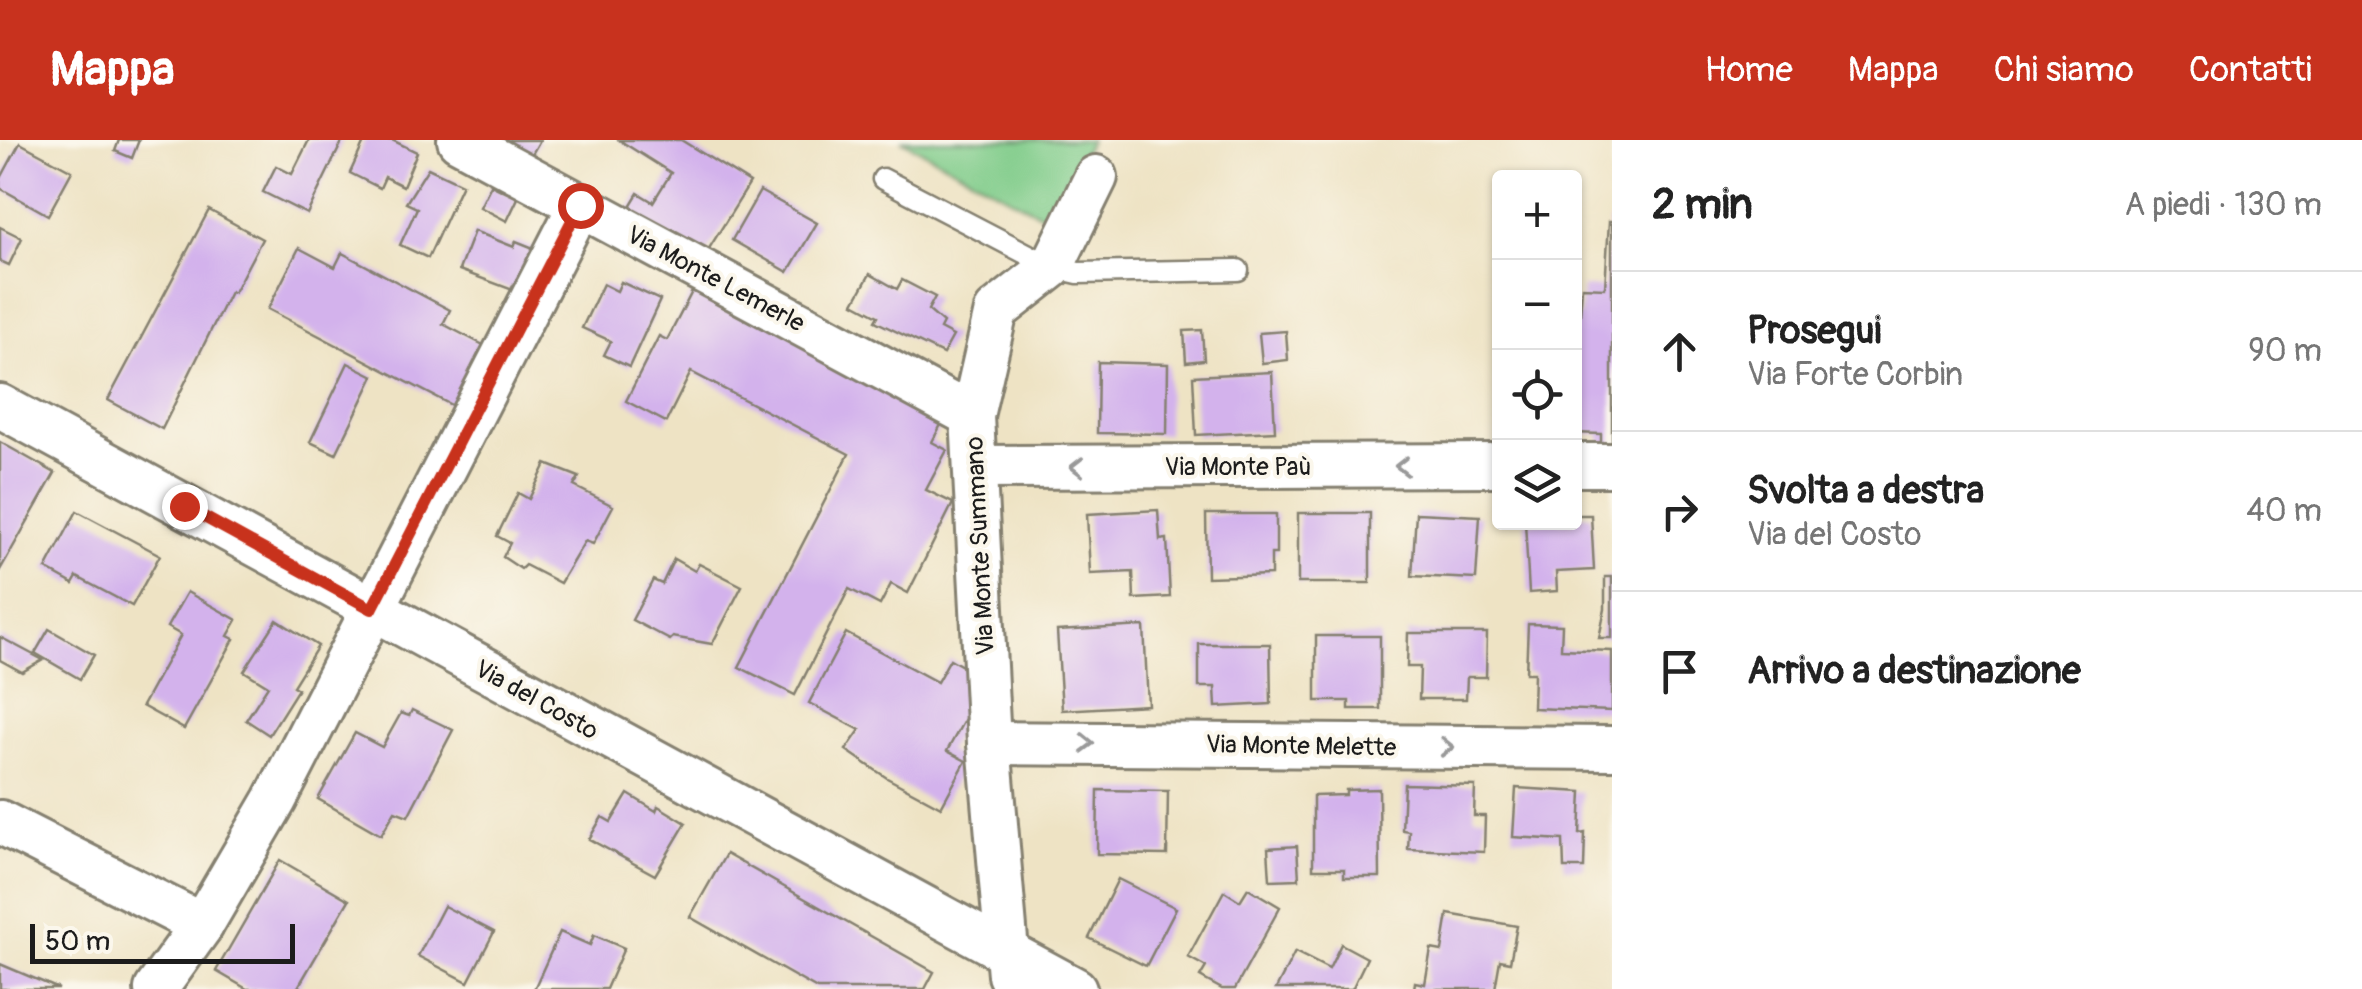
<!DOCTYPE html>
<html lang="it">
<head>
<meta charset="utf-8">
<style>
	:root { --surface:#fff; --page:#f2f2f2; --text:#222; --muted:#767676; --line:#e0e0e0; --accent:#c8321e }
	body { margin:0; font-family:Pangolin,sans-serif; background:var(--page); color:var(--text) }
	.controls { position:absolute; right:30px; top:30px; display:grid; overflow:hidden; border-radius:10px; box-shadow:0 2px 8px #0004 }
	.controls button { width:90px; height:90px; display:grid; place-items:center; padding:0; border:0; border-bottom:2px solid var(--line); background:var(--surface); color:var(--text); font:50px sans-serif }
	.scale { position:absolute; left:30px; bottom:25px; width:265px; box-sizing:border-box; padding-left:10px; border:5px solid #1c1c1c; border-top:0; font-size:28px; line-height:35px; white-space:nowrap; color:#1c1c1c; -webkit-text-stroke:8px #fbf7ec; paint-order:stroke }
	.stop { position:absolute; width:30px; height:30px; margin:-22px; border:8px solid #c8321e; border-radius:50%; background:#fff }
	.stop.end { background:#c8321e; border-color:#fff; box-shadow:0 2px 10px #0008 }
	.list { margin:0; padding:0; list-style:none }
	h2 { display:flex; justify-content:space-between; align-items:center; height:130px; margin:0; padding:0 40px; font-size:42px }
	h2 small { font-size:32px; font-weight:400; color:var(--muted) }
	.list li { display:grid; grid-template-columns:65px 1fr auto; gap:30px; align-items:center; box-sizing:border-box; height:160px; padding:0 40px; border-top:2px solid var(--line) }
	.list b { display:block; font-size:38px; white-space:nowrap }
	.list p { margin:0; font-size:32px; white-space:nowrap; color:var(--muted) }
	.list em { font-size:32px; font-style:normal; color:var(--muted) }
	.icon { flex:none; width:55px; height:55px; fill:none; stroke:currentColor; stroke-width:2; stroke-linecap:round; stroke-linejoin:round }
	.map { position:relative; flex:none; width:1612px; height:849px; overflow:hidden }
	header { display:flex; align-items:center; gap:60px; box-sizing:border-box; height:140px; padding:0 50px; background:var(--accent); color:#fff }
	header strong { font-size:48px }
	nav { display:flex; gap:55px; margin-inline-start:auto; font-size:35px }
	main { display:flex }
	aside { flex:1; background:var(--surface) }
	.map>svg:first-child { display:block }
</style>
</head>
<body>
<header>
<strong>Mappa</strong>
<nav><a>Home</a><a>Mappa</a><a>Chi siamo</a><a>Contatti</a></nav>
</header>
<main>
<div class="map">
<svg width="1612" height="849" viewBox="0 0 1612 849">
	<rect width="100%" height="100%" fill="#fbf7ec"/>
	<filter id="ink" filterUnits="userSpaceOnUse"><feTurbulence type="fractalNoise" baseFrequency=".01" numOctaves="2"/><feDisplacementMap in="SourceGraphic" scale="20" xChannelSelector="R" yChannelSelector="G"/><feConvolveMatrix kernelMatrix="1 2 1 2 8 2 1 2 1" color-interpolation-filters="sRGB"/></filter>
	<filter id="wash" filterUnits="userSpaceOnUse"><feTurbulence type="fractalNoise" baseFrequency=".0048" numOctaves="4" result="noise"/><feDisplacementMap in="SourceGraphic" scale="40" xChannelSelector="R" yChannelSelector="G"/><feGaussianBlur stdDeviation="2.25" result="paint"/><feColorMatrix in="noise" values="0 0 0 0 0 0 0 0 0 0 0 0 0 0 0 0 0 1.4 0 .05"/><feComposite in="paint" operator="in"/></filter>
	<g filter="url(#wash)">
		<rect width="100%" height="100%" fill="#eee3c4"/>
		<path fill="#80cc8a" stroke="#4e7453" stroke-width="2.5" d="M901 0H1090L1050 79Z"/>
		<g id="blocks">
			<g fill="#d3b2ec">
				<path d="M119 0H139L132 18 115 11Z"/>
				<path d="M309 0H343L307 74 263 52 276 26 292 34Z"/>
				<path d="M365 0H392L417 12 403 46 385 37 380 48 350 33Z"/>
				<path d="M491 0H540L528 21Z"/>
				<path d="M619 0H681L750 43 705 115 624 76 638 53 653 62 671 33Z"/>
				<path d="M20 3 72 31 48 75 0 48V40Z"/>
				<path d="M428 28 462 44 428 118 400 105 417 68 406 63Z"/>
				<path d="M491 45 518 58 507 81 480 67Z"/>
				<path d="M760 51 817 83 788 132 732 100Z"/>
				<path d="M209 70 262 99 234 152H230L162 289 108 260Z"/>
				<path d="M1609 81H1612V309L1601 308V294L1574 293V175L1580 176 1582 147 1605 148Z"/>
				<path d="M0 87 22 98 9 125 0 121Z"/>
				<path d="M474 91 514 107 516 101 536 109 518 152 459 130Z"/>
				<path d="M299 108 335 127 342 113 450 170 443 184 489 208 457 268 268 169Z"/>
				<path d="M870 134 897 149 902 140 935 157 928 170 943 183 940 189 953 196 943 214 875 181 878 176 854 163Z"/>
				<path d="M621 142 660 160 629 227 604 215 611 201 582 188 603 144 617 151Z"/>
				<path d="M696 144 947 273 932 302 947 310 926 350 953 363 908 453 891 444 880 465 849 449 795 555 739 527 849 314 691 232 666 282 626 261 659 196 667 200Z"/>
				<path d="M1202 190 1204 220 1186 222 1184 191Z"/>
				<path d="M1286 191 1288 220 1262 223 1259 193Z"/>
				<path d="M1098 222 1168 224 1167 294 1097 293Z"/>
				<path d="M348 223 374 236 336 314 310 302Z"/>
				<path d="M1272 232 1275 291 1196 295 1193 236Z"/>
				<path d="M0 302 55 333 0 430Z"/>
				<path d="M546 324 579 337 574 346 613 366 593 404 585 401 560 443 525 425 521 429 503 417 510 403 497 396 518 353 529 359Z"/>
				<path d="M1158 370 1160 400 1167 399 1170 457 1134 459 1133 432 1090 434 1087 374Z"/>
				<path d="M77 371 160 415 132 466 77 437 73 444 46 429Z"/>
				<rect x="1298" y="373" width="72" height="70"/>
				<path d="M1416 373 1480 376 1476 439 1412 436Z"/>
				<path d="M1206 374H1276V414H1271V435L1207 437Z"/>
				<path d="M1574 375H1591L1594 430 1556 432 1557 451 1529 453 1525 382H1574Z"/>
				<path d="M674 419 695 431 699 424 742 446 712 504 673 497 670 500 632 480 653 440 662 444Z"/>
				<path d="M1605 437H1612V498H1599L1605 469Z"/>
				<path d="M187 452 237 480 228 496 234 499 184 589 142 566 181 495 167 487Z"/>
				<path d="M277 480 318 506 293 546 298 549 269 595 246 580 268 546 244 531Z"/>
				<path d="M1528 484 1562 485 1561 509 1612 511V571L1533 568 1534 533H1526Z"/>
				<path d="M1144 486 1148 565 1062 570 1057 491Z"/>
				<path d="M49 489 94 515 80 539 35 513Z"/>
				<path d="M846 493 937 542 950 519 969 530 972 566 947 611 966 621 941 667 887 638 846 610 860 590 809 563Z"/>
				<path d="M1408 493H1487L1486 537H1467L1466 559H1419L1420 527H1407Z"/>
				<path d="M1316 496H1380V569H1349V561H1316Z"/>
				<path d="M0 497 43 520 22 532 0 520Z"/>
				<path d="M1199 504H1270L1271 564 1216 567 1215 547H1199Z"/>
				<path d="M412 570 453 590 408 676 395 671 381 695 318 659 355 593 382 607 401 573 409 576Z"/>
				<path d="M1404 644 1475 646 1474 676H1485L1484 712 1408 709 1409 691 1402 690Z"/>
				<path d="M1516 648 1582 652 1580 694 1585 693 1584 728H1564L1563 700 1513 697Z"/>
				<path d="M1379 649 1380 737H1344V729H1313V656L1346 655V650Z"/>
				<path d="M1098 650 1168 651 1167 715 1097 714Z"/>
				<path d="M628 654 656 671 658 666 686 683 655 735 589 699 602 677 611 682Z"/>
				<path d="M1297 706 1299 739 1270 740 1268 708Z"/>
				<path d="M726 714 934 832 925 849H817L690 777Z"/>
				<path d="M280 720 349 760 297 849H247L216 831Z"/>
				<path d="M1118 739 1176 768 1146 826 1089 798Z"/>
				<path d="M1248 748 1280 767 1235 849H1222L1200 837 1206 827 1188 817 1224 751 1240 761Z"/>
				<path d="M444 766 494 792 468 842 418 816Z"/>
				<path d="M1448 774 1517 786 1510 822 1500 820 1495 849H1414L1415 842 1425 844 1431 809 1442 811Z"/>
				<path d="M560 792 590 805 594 795 624 808 606 849H534Z"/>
				<path d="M1341 804 1367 818 1352 849H1276L1295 812 1329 829Z"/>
				<path d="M0 824 59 849H0Z"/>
			</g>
		</g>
	</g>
	<g filter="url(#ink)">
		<use href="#blocks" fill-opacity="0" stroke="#858070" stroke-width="2.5"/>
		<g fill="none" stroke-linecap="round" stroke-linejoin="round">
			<g stroke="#858070" stroke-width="25">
				<path id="service" d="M883 39 1052 127 1078 133 1238 130"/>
			</g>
			<g stroke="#858070" stroke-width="48">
				<g id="minor">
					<path d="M459 0 972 276"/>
					<path d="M0 266 1075 849"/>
					<path d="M1574 325H1612"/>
					<path d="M976 327 1500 325"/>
					<path d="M989 603 1612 608"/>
					<path d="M0 682 202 785"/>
					<path d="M1009 835 989 603 972 276 996 171 1052 127 1096 37"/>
					<path d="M156 849 202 785 275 660 580 65"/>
				</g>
			</g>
			<use href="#service" stroke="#fff" stroke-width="20"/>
			<use href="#minor" stroke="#fff" stroke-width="42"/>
		</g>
		<defs><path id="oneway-chevron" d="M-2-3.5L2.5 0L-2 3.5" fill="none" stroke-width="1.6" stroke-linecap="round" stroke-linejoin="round" transform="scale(2.5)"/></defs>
		<g stroke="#999">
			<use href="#oneway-chevron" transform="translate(1402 326) rotate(180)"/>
			<use href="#oneway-chevron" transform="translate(1077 327) rotate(180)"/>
			<use href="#oneway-chevron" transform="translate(1087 603) rotate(1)"/>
			<use href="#oneway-chevron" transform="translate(1447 607) rotate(1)"/>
		</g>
	</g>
	<g fill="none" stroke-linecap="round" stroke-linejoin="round" filter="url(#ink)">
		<path stroke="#c8321e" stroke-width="12" d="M184 366 372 469 580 65"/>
	</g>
	<g text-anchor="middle" stroke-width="8" stroke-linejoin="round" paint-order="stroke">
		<g font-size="25" fill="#1c1c1c" stroke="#fbf7ec">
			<text transform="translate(716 138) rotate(28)" y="9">Via Monte Lemerle</text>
			<text x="1238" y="335">Via Monte Paù</text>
			<text transform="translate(979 406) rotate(-93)" y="9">Via Monte Summano</text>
			<text transform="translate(537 559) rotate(29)" y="9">Via del Costo</text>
			<text transform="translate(1301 605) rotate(1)" y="9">Via Monte Melette</text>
		</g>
	</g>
</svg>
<div class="controls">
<button>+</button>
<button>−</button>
<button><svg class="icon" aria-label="locate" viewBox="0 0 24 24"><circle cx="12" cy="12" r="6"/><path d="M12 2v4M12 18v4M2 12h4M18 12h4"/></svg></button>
<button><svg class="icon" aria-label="layers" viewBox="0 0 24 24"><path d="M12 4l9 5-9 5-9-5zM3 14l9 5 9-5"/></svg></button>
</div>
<div class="scale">50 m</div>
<div class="stop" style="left:580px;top:65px"></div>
<div class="stop end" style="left:184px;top:366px"></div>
</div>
<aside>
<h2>2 min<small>A piedi · 130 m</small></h2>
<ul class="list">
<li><svg class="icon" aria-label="ahead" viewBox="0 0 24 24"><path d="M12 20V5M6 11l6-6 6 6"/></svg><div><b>Prosegui</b><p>Via Forte Corbin</p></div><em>90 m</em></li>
<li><svg class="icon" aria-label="right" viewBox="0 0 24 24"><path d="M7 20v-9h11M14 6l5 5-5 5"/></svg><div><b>Svolta a destra</b><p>Via del Costo</p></div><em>40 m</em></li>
<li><svg class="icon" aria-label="arrive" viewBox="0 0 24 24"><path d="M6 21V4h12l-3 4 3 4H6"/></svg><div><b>Arrivo a destinazione</b></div></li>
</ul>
</aside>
</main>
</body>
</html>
